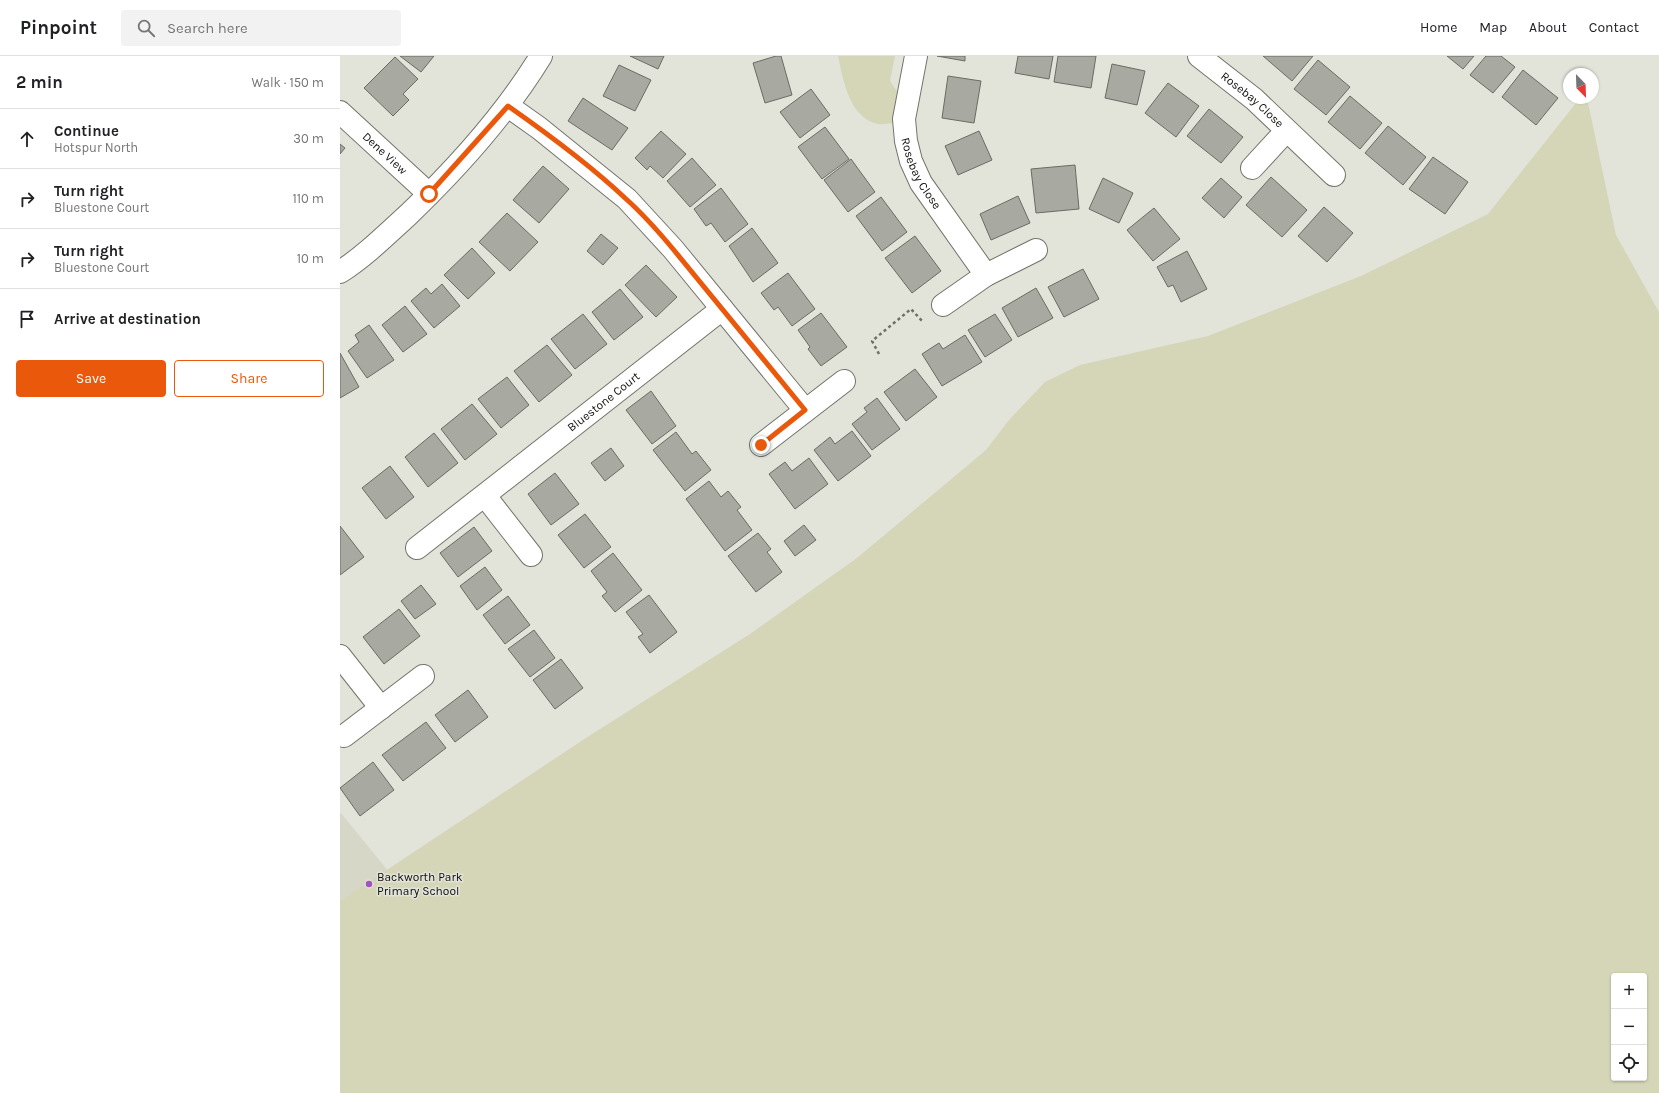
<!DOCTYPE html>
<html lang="en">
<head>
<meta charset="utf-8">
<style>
	:root { --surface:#fff; --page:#f2f2f2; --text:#202124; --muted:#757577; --line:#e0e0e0; --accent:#ea580c }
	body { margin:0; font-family:Karla,sans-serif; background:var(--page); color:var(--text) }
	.controls { position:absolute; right:12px; bottom:12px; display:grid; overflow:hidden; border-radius:4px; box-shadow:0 1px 3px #0004 }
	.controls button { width:36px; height:36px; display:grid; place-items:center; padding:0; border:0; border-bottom:1px solid var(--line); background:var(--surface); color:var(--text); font:20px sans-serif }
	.compass { position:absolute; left:1223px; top:12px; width:36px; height:36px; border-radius:50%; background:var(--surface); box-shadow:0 1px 3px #0004; rotate:157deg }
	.stop { position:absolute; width:12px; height:12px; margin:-9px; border:3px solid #ea580c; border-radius:50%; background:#fff }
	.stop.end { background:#ea580c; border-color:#fff; box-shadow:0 1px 4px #0008 }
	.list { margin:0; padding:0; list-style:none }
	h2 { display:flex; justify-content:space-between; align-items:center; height:52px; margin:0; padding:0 16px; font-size:17px }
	h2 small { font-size:13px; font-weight:400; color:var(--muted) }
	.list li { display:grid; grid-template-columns:26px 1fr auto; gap:12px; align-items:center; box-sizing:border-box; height:60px; padding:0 16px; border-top:1px solid var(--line) }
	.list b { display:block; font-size:15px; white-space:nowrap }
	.list p { margin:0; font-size:13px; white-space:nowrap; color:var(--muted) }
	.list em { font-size:13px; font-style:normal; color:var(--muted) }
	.actions { display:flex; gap:8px; padding:12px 16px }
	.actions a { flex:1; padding:9px 0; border:1px solid var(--accent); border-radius:4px; text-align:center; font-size:14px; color:var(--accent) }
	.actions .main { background:var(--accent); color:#fff }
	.icon { flex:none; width:22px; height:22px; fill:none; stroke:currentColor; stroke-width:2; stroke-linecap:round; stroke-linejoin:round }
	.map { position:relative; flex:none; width:1319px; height:1037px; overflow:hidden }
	header { display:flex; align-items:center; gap:24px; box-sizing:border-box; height:56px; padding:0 20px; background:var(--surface); border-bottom:1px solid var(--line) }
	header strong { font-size:19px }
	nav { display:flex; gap:22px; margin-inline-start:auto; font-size:14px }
	.search { width:280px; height:36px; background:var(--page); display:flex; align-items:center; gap:10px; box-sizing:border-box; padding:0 14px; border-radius:4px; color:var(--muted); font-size:15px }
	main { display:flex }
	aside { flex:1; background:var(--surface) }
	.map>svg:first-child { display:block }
</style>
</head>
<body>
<header>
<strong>Pinpoint</strong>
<div class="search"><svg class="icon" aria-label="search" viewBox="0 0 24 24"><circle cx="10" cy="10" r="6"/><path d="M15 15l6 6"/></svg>Search here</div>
<nav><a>Home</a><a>Map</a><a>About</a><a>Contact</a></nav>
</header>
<main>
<aside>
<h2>2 min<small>Walk · 150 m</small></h2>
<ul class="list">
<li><svg class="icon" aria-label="ahead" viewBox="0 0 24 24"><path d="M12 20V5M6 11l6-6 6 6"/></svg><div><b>Continue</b><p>Hotspur North</p></div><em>30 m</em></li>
<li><svg class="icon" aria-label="right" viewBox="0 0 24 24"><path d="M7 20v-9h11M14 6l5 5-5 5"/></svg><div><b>Turn right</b><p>Bluestone Court</p></div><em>110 m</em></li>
<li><svg class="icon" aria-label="right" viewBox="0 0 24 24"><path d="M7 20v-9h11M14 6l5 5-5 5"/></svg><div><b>Turn right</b><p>Bluestone Court</p></div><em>10 m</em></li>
<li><svg class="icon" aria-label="arrive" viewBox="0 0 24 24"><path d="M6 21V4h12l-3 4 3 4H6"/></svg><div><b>Arrive at destination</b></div></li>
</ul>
<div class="actions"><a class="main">Save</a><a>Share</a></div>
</aside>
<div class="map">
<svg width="1319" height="1037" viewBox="0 0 1319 1037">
	<rect width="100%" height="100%" fill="#e2e3d9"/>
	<path fill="#d6d7c6" d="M0 756 71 843 0 890Z"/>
	<g fill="#d5d6b7" fill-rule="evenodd">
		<path d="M498 0H555L550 25 558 37 553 67C549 67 542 69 538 68 509 62 503 23 498 0Z"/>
		<path d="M1240 42H1247L1276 179 1319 256V1037H0V845L249 680 410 578 517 502 646 394 669 364 705 326 740 309 868 280 1021 220 1148 158ZM1274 920H1304V1022H1274Z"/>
	</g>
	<g fill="#a8a9a0" stroke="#6b6b63">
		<path d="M60 0H94L81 16Z"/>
		<path d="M290 0H324L318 13Z"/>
		<path d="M436 0H441L452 39 425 47 413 7Z"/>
		<path d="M597 0H625V5Z"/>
		<path d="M678 0H713L709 23 675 17Z"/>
		<path d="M718 0H756L751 32 714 26Z"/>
		<path d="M923 0H973L952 25Z"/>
		<path d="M1107 0H1134L1123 13Z"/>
		<path d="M1146 0H1161L1175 11 1153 37 1130 19Z"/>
		<path d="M55 1 78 23 63 38 69 44 53 60 24 32Z"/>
		<path d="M978 4 1010 31 986 59 954 33Z"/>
		<path d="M772 8 805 15 797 49 765 42Z"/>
		<path d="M279 9 311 24 295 55 263 40Z"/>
		<path d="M1183 14 1218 42 1196 69 1162 41Z"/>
		<path d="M608 20 641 25 634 67 602 62Z"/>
		<path d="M828 27 859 50 836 81 805 57Z"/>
		<path d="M471 33 490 59 460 82 440 56Z"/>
		<path d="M1010 40 1042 67 1020 93 988 66Z"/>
		<path d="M243 42 288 72 272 94 228 65Z"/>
		<path d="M869 53 903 81 881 107 847 80Z"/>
		<path d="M1048 70 1086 101 1063 129 1025 97Z"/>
		<path d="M485 71 509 103 482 123 458 91Z"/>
		<path d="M321 75 346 98 323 122 310 110 307 114 295 102Z"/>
		<path d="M639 75 652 104 618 119 605 90Z"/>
		<path d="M0 88 5 92 0 98Z"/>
		<path d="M1093 101 1128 126 1105 158 1069 133Z"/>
		<path d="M352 102 376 129 350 151 327 125Z"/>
		<path d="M511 103 535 136 508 156 484 124Z"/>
		<path d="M735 109 739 153 696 157 691 113Z"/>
		<path d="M203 110 229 133 199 167 173 144Z"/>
		<path d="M931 121 967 154 942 181 906 149Z"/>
		<path d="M763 122 793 137 779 167 749 153Z"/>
		<path d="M881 122 902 141 884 162 862 142Z"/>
		<path d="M381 132 408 168 385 186 371 167 366 170 354 153Z"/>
		<path d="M678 140 690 167 651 184 640 158Z"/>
		<path d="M541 141 567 176 542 195 516 160Z"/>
		<path d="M984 151 1013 177 987 206 958 180Z"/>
		<path d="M814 152 840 183 813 205 787 174Z"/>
		<path d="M167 157 198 186 170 215 139 186Z"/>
		<path d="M412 172 438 207 413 226 389 190Z"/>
		<path d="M261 178 278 192 263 209 247 195Z"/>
		<path d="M575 180 601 215 572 237 545 202Z"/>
		<path d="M132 192 155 217 128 243 104 219Z"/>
		<path d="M847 195 867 233 841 246 833 229 828 231 817 211Z"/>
		<path d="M306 209 337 241 316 261 285 229Z"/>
		<path d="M743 213 759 243 724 261 708 231Z"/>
		<path d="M448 217 475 253 452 270 438 251 434 254 421 237Z"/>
		<path d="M102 228 120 250 94 272 71 245 86 232 91 238Z"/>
		<path d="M696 232 713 262 678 281 662 252Z"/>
		<path d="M280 233 303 261 274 284 252 256Z"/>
		<path d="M65 250 87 278 63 296 42 269Z"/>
		<path d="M481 257 507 291 481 310 468 293 470 291 458 274Z"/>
		<path d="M243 258 267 288 235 313 211 283Z"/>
		<path d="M655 258 672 284 645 301 628 274Z"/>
		<path d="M29 269 54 304 27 322 8 295 19 286 15 279Z"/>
		<path d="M625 279 642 306 602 330 582 298 599 287 603 293Z"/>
		<path d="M207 289 232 319 199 346 174 315Z"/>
		<path d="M0 297 19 331 0 342Z"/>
		<path d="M575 313 597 341 566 365 544 336Z"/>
		<path d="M167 321 189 349 161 372 138 343Z"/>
		<path d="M311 335 336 370 312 388 286 354Z"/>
		<path d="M537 342 560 373 532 394 512 368 527 356 524 352Z"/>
		<path d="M132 348 157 378 125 404 101 373Z"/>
		<path d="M512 375 531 400 498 425 474 394 490 381 495 388Z"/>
		<path d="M336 376 352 398 356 395 371 414 345 435 313 394Z"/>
		<path d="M94 377 118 407 88 431 65 401Z"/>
		<path d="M271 392 284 410 265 425 251 407Z"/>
		<path d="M469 402 488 428 455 453 429 418 445 406 452 415Z"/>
		<path d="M50 410 74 441 46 463 22 432Z"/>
		<path d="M215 417 239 448 211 469 188 438Z"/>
		<path d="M369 425 381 441 388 435 401 451 397 454 412 474 385 495 346 443Z"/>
		<path d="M245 458 271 491 244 512 218 479Z"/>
		<path d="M464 469 476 484 455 500 444 485Z"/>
		<path d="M0 470 24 501 0 519Z"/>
		<path d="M134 471 152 495 118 521 100 497Z"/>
		<path d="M418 477 431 493 427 496 442 516 416 536 388 500Z"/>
		<path d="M273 497 302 534 275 556 262 540 267 536 251 515Z"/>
		<path d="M145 511 162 534 137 554 120 530Z"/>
		<path d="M81 529 96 548 75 563 61 545Z"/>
		<path d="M309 539 337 576 310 597 298 581 303 578 286 556Z"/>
		<path d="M168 540 190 569 165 588 143 559Z"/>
		<path d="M59 553 80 580 44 608 23 581Z"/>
		<path d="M194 574 215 602 190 621 168 593Z"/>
		<path d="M221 603 243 632 215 653 193 624Z"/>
		<path d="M128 634 148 661 115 686 95 659Z"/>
		<path d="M86 666 106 692 63 725 42 699Z"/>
		<path d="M33 706 54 734 20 760 0 732Z"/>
	</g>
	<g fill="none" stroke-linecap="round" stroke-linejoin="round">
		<g stroke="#74746b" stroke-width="24">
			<g id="minor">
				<path id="s1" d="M576 0 564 63 566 85 571 105 581 127 646 219"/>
				<path id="s2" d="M859 0 914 43 994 119"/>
				<path d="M168 50 199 72 287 143 333 193 465 354"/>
				<path id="s3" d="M0 56 89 138"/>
				<path d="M912 112 946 75"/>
				<path d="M0 216C25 200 46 179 68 159 118 111 165 59 201 0"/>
				<path d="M603 249 646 219 696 194"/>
				<path d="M421 389 504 325"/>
				<path d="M145 440 191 499"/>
				<path id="s4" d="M77 492 382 253"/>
				<path d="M0 600 41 652"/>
				<path d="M4 680 83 620"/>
			</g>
		</g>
		<path stroke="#6f6f69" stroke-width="2.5" stroke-dasharray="3 3" stroke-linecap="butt" d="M539 298 532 285 571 253 583 266"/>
		<use href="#minor" stroke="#fff" stroke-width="22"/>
	</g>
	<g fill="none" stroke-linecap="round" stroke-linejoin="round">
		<path stroke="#ea580c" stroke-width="5" d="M89 138 168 50C208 78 249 108 285 142 302 157 318 175 333 193L465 354 421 389"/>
	</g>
	<circle fill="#a651c0" stroke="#e2e3d9" stroke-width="1.5" cx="29" cy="828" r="4"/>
	<g text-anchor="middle" stroke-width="3" stroke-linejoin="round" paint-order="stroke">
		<g font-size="12" fill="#0e0e0b" stroke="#e2e3d9">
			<text dy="4" stroke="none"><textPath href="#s2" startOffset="69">Rosebay Close</textPath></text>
			<text dy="4" stroke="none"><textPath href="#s3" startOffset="61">Dene View</textPath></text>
			<text dy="4" stroke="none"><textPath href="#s1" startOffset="122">Rosebay Close</textPath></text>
			<text dy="4" stroke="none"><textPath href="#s4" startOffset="237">Bluestone Court</textPath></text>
		</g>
		<g font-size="12" fill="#0e0e0b" stroke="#e2e3d9" text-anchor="start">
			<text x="37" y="825">Backworth Park<tspan x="37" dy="14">Primary School</tspan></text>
		</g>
	</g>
</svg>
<div class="controls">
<button>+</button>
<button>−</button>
<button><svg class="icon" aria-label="locate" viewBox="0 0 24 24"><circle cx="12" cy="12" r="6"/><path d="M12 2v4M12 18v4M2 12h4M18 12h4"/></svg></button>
</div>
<svg class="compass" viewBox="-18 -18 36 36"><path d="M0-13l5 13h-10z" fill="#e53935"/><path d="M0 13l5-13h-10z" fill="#757577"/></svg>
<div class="stop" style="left:89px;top:138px"></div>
<div class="stop end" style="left:421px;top:389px"></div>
</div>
</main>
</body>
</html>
